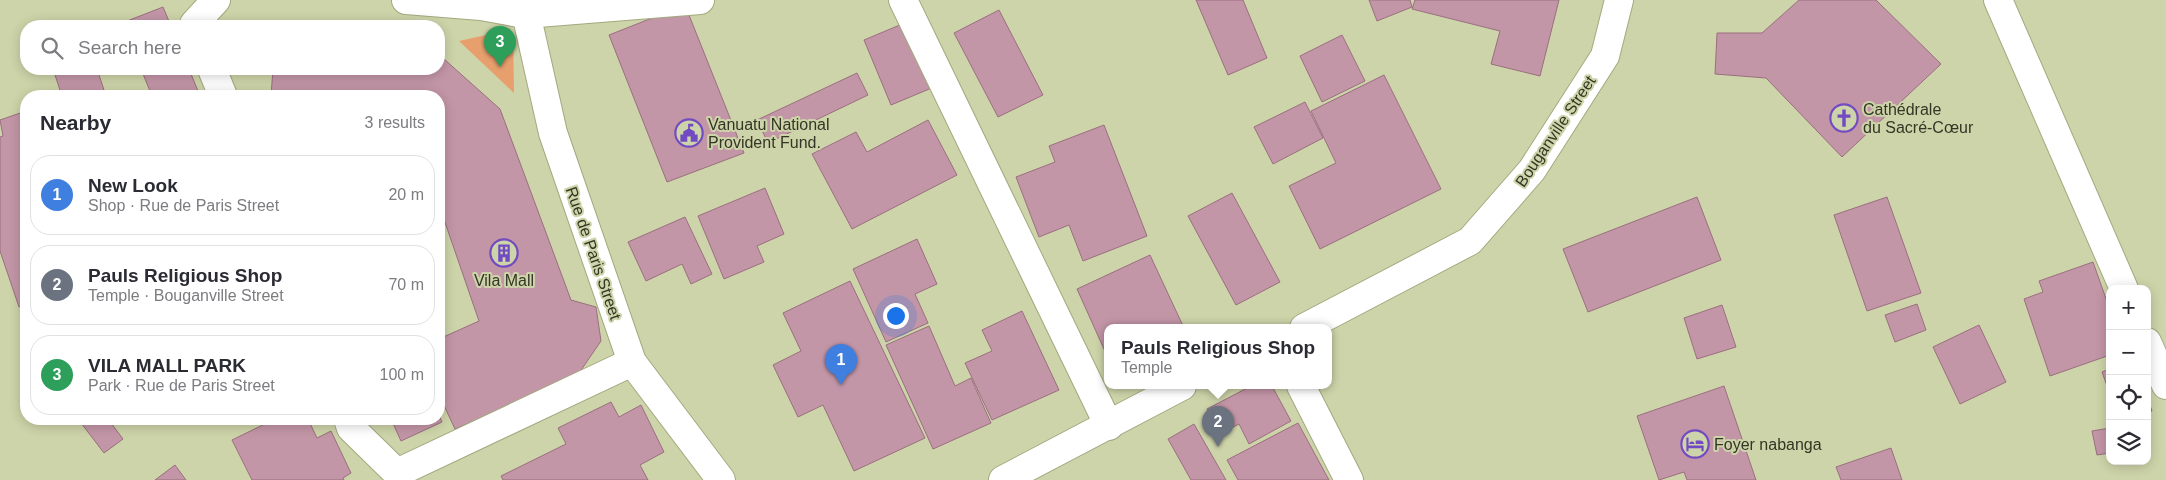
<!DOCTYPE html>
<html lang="en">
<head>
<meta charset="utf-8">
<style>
	:root { --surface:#fff; --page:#f2f2f3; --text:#2b2b33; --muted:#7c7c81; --line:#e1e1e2; --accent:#db2777 }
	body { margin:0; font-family:Arial,sans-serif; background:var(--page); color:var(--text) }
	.controls { position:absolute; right:15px; bottom:15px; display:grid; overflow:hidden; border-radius:10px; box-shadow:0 2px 12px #0003 }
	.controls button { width:45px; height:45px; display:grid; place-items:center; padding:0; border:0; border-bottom:1px solid var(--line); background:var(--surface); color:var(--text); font:25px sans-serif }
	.you { position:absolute; left:895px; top:315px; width:18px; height:18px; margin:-12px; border:4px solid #fff; border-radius:50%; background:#1a73e8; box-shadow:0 0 0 8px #1a73e833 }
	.badge { display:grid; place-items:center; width:32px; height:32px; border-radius:50%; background:var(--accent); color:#fff; font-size:16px; font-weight:700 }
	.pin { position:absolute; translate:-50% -41px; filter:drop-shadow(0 1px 2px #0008) }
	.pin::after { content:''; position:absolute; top:26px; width:18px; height:15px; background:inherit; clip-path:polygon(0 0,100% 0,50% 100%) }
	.popup { position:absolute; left:1104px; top:324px; width:228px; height:65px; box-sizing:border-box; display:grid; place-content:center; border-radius:10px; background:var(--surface); filter:drop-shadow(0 1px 4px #0005); font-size:16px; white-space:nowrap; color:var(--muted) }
	.popup b { font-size:19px; color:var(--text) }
	.popup::after { content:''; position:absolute; left:50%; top:100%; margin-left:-10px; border:10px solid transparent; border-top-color:var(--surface) }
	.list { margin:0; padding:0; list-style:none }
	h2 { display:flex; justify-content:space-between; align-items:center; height:65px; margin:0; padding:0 20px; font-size:21px }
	h2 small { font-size:16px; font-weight:400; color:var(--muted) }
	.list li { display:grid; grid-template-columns:32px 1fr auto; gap:15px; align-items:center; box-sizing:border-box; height:80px; margin:0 10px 10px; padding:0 10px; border:1px solid var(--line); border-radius:20px }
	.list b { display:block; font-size:19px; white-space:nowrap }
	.list p { margin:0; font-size:16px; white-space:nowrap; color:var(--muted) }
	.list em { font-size:16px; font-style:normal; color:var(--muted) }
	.icon { flex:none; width:28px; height:28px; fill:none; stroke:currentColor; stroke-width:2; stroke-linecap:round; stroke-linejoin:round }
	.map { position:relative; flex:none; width:2166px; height:480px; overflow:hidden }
	.search { position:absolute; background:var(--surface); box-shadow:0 2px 12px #0003; left:20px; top:20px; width:425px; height:55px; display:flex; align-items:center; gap:12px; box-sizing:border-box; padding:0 18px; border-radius:20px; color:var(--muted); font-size:19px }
	.panel { position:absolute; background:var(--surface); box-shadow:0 2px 12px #0003; left:20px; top:90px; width:425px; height:335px; border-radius:20px }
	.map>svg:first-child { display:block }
</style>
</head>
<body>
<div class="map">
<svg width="2166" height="480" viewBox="0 0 2166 480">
	<rect width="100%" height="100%" fill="#ced4a9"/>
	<path fill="#e79f6e" d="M513 34 514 93 459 41 486 35Z"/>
	<g fill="#c396a7" stroke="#9a6f7f">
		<path d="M1196 0H1243L1267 58 1228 75Z"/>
		<path d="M1369 0H1410L1412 7 1377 21Z"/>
		<path d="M1415 0H1559L1540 76 1491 64 1500 31 1412 9Z"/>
		<path d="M1799 0H1876L1941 64 1842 157 1766 78 1715 74 1717 33H1762Z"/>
		<path d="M685 5 744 153 667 182 609 35Z"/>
		<path d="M163 7 171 26H123L122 23Z"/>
		<path d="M999 10 1043 95 998 117 954 33Z"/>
		<path d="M907 22 934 87 891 105 864 40Z"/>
		<path d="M1342 35 1365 81 1322 102 1300 56Z"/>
		<path d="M439 58 444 59 500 109 571 300 596 307 601 341 575 379 455 429 439 395V339L479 321 439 205V96H271L273 69H439Z"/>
		<path d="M53 69H97L106 96H62Z"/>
		<path d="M141 69H189L200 96H152Z"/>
		<path d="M857 73 868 95 768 143 757 120Z"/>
		<path d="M1384 75 1441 189 1320 249 1289 186 1336 163 1311 111Z"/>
		<path d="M1305 102 1323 138 1273 164 1254 127Z"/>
		<path d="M26 111V305L19 307 0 251V137L3 136 0 120Z"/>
		<path d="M928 120 957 175 852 229 812 154 856 132 867 152Z"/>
		<path d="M1104 125 1147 236 1083 261 1069 225 1039 237 1016 177 1055 162 1049 146Z"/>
		<path d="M765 188 784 234 757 246 764 262 724 279 698 216Z"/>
		<path d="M1232 193 1280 282 1236 305 1188 216Z"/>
		<path d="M1697 197 1721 260 1588 312 1563 249Z"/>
		<path d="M1887 197 1921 293 1867 311 1834 215Z"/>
		<path d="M685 217 712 274 691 284 682 264 646 281 628 242Z"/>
		<path d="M917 239 937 284 915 294 928 323 886 342 853 269Z"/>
		<path d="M1150 255 1184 328H1108V358L1077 289Z"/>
		<path d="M2093 262 2110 310V355L2050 376 2024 299 2043 292 2039 281Z"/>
		<path d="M850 281 925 438 854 471 823 405 798 417 773 365 801 351 783 313Z"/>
		<path d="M1917 304 1926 330 1895 342 1885 315Z"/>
		<path d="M1722 305 1736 347 1697 359 1684 318Z"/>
		<path d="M1022 311 1059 390 992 420 965 363 992 351 982 330Z"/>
		<path d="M1979 325 2006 382 1960 404 1933 347Z"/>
		<path d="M929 326 955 386 971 378 991 423 933 449 886 345Z"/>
		<path d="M2110 369V394L2102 372Z"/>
		<path d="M1251 386H1272L1291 421 1249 444 1239 424 1220 434 1207 409Z"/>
		<path d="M1724 386 1756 480H1687L1684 472 1659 480 1637 416Z"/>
		<path d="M2147 397 2152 411 2147 413Z"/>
		<path d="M611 402 619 417 641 405 664 452 640 465 648 480H503L501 476 566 444 558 428Z"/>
		<path d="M439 415 442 422 401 441 391 419H439Z"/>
		<path d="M78 419H108L123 439 104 453Z"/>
		<path d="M275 419H308L317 438 331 431 351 473 343 478 344 480H252L232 440Z"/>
		<path d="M1298 423 1329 480H1238L1227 460Z"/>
		<path d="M1194 424 1226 480H1191L1168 439Z"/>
		<path d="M2110 428V453L2097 455 2092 431Z"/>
		<path d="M1891 448 1902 480H1841L1836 467Z"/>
		<path d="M175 465 186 480H155Z"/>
	</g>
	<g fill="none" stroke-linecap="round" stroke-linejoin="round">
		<g stroke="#a3a97f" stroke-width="30">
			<g id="minor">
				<path d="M406 0 481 6 525 14 700 0"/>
				<path d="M523 0 553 133 632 362 721 480"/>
				<path d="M903 0 1109 426"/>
				<path d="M1998 0 2124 289"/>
				<path d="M195 26 194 24 216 0"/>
				<path d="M212 69 223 96"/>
				<path d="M1304 328 1470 241 1532 170 1605 56 1619 0"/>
				<path d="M2147 342 2166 385"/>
				<path d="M1301 386 1349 480"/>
				<path d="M348 419 351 428 397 473 632 362"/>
				<path d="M1003 480 1182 386"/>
			</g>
		</g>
		<use href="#minor" stroke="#fff" stroke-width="28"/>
	</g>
	<defs>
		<g id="church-ring" transform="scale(1.4375)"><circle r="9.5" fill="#ced4a9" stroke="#724ac2" stroke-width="1.5"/><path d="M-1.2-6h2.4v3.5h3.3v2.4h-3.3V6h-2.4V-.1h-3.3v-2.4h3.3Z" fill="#724ac2"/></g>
		<g id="civic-ring" transform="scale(1.4375)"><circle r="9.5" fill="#ced4a9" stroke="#724ac2" stroke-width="1.5"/><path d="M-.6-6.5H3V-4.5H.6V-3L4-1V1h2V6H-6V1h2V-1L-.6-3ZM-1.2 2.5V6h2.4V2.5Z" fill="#724ac2"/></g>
		<g id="building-ring" transform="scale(1.4375)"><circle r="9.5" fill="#ced4a9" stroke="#724ac2" stroke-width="1.5"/><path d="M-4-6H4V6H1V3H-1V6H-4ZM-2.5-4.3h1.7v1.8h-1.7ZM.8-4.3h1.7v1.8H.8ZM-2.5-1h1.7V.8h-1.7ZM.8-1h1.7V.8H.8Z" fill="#724ac2"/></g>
		<g id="hotel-ring" transform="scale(1.4375)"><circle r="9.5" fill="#ced4a9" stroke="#724ac2" stroke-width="1.5"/><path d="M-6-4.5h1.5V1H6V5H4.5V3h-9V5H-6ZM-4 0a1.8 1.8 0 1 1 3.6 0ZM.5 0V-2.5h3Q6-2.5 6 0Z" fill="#724ac2"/></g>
	</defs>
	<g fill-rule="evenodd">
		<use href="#church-ring" x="1844" y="118"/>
		<use href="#civic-ring" x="689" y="133"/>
		<use href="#building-ring" x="504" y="253"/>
		<use href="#hotel-ring" x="1695" y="444"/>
	</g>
	<g text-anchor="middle" stroke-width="4" stroke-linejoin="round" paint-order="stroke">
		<g font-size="16" fill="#333625" stroke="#ced4a9" text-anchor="start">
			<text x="1863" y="115">Cathédrale<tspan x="1863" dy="18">du Sacré-Cœur</tspan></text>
			<text x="708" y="130">Vanuatu National<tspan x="708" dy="18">Provident Fund.</tspan></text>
			<text x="504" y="286" text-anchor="middle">Vila Mall</text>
			<text x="1714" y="450">Foyer nabanga</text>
		</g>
		<g font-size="16" fill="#333625" stroke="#ced4a9">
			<text transform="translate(1555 131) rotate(-56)" y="6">Bouganville Street</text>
			<text transform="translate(594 253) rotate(71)" y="6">Rue de Paris Street</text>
		</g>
	</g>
</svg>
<div class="controls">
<button>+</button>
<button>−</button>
<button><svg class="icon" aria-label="locate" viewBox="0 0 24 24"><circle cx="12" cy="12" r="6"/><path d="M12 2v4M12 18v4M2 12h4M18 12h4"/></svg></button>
<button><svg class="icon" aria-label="layers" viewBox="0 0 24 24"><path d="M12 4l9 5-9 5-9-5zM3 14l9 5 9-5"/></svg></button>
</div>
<div class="you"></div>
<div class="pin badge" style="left:841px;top:385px;background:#3f7fe0">1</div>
<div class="pin badge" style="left:1218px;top:447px;background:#6b7280">2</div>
<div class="popup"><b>Pauls Religious Shop</b>Temple</div>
<div class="pin badge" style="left:500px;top:67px;background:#2e9e5b">3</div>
<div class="search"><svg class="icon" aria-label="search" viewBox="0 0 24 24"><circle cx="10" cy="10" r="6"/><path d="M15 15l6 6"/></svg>Search here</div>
<section class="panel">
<h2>Nearby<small>3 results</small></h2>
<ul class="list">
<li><span class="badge" style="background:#3f7fe0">1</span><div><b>New Look</b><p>Shop · Rue de Paris Street</p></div><em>20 m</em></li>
<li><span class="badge" style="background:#6b7280">2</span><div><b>Pauls Religious Shop</b><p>Temple · Bouganville Street</p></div><em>70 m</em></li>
<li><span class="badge" style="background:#2e9e5b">3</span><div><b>VILA MALL PARK</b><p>Park · Rue de Paris Street</p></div><em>100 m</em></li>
</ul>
</section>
</div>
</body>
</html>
